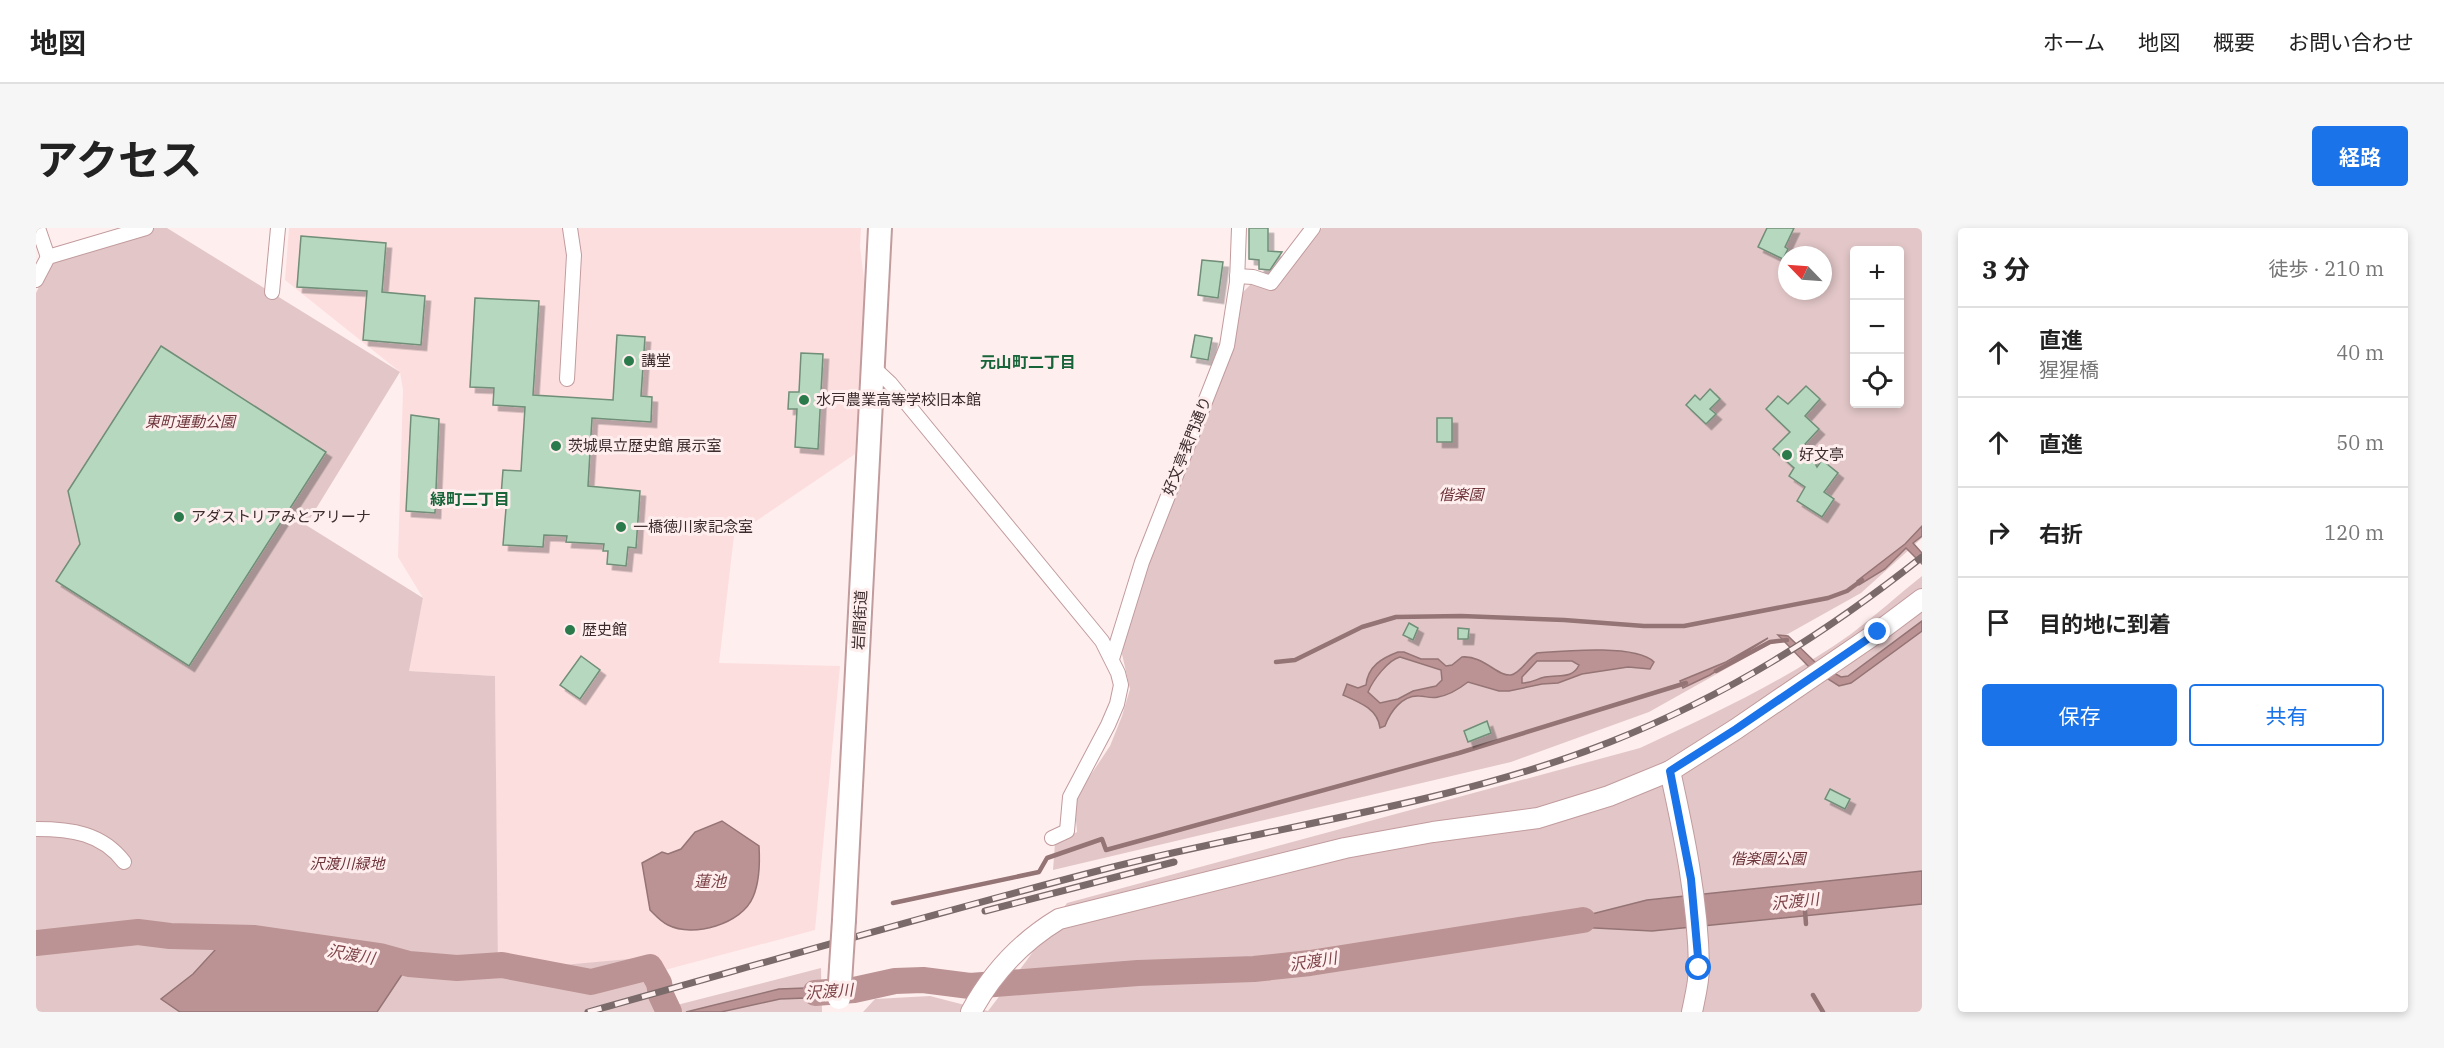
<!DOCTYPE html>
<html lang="ja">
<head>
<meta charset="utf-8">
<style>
	:root { --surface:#fff; --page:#f6f6f6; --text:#222; --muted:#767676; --line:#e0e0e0; --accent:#1a73e8 }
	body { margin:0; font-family:"IBM Plex Serif","Noto Sans JP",serif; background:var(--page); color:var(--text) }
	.controls { position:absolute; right:18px; top:18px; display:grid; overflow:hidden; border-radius:6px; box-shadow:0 3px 9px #0003 }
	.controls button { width:54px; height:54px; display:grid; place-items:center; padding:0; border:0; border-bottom:2px solid var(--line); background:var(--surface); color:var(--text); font:30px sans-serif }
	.compass { position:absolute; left:1742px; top:18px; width:54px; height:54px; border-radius:50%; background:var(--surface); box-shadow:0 3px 9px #0003; rotate:295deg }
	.stop { position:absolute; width:18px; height:18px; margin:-14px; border:4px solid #1a73e8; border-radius:50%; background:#fff }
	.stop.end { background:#1a73e8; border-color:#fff; box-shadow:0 2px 6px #0008 }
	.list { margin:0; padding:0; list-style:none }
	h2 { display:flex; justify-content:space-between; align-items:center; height:78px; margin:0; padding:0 24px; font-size:26px }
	h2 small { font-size:20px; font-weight:400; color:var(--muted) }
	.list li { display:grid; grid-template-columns:39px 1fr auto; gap:18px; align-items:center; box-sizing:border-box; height:90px; padding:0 24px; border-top:2px solid var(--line) }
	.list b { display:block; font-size:22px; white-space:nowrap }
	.list p { margin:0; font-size:20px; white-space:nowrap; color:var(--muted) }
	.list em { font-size:20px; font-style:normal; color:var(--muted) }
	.actions { display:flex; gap:12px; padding:18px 24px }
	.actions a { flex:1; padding:14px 0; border:2px solid var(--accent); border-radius:6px; text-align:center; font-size:21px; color:var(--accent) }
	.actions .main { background:var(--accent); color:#fff }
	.icon { flex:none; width:33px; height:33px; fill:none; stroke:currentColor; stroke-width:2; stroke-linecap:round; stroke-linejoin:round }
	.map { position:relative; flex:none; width:1886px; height:784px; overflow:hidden; border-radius:6px }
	header { display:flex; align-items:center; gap:36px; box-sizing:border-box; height:84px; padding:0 30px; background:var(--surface); border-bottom:2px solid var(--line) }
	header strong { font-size:28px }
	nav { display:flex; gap:33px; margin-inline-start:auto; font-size:21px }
	.intro { display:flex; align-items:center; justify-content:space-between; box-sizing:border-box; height:144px; padding:0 36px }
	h1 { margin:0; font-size:42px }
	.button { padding:15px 27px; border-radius:6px; background:var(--accent); color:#fff; font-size:21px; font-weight:700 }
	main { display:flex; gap:36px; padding:0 36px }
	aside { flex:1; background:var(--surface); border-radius:6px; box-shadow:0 3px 9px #0003 }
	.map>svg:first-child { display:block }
</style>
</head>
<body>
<header>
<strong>地図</strong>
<nav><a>ホーム</a><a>地図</a><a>概要</a><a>お問い合わせ</a></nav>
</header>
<div class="intro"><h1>アクセス</h1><a class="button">経路</a></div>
<main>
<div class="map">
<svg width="1886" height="784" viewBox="0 0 1886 784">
	<defs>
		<filter id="shadow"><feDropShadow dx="5.5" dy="5.5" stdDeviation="0" flood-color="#0004"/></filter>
	</defs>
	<rect width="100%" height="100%" fill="#fee"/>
	<path fill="#fddedf" d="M253 0H825L824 19 830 67 819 226 698 308 683 435 804 438 779 702 614 746 461 743 459 448 372 443 387 370 362 329 367 162 364 144 249 52Z"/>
	<g fill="#e3c7c8" fill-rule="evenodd">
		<path d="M112 0H131L364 144 270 297 387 370 373 443 459 448 462 743 604 730 633 779 785 740 786 784H0V65L15 35Z"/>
		<path d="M1286 0H1886V310L1825 365 1613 484 1475 534 1017 642 1019 615 1041 604 1038 572 1074 518 1086 488 1094 461 1086 426 1091 397 1204 67 1219 52 1239 61 1258 31ZM1818 22H1864V176H1818ZM1751 27H1787V63H1751Z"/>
		<path d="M1886 348V784H827L839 771 894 768 952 783 991 732 1031 675 1604 520C1676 487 1750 452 1815 406 1839 388 1862 367 1886 348Z"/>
	</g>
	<g fill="#bc9394" stroke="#957475" stroke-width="1.5" fill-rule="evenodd">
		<path d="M1886 298V308L1877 315 1886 325V336L1870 320 1849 341 1823 357 1821 353 1869 316Z"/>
		<path d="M1886 393V403L1815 455 1803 458 1773 439 1742 407 1752 408 1780 435 1805 449 1812 448Z"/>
		<path d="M1732 410 1674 447 1647 460 1644 453 1690 434Z"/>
		<path d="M1362 424H1368L1385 431H1402L1410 438 1416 437 1426 429C1447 427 1462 449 1475 447 1485 445 1492 430 1501 425 1527 423 1600 416 1618 434L1614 441 1592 439 1546 446 1522 455 1506 456 1473 463H1463L1432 454C1423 461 1414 467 1402 469 1395 471 1390 468 1383 468 1366 467 1354 484 1349 498L1344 500C1342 481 1323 474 1307 467L1311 456 1322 460 1330 457C1332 438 1346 430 1362 424ZM1364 429 1405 442 1406 452 1400 458 1377 463 1362 471 1344 475 1332 464C1337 452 1352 432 1364 429ZM1501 433H1536L1543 437C1536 452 1522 446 1509 449 1500 451 1496 455 1486 455V449Z"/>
		<path d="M686 593 723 618C724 635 724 653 717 669 706 696 657 710 632 697 625 694 619 687 614 682L606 635 626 624 632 626 645 621 659 604Z"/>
		<path d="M1886 643V676L1616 703 1540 699 1514 700 1512 693 1544 689 1611 672Z"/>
		<path d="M190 710 373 736 341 784H144L125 771 157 746Z"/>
		<path d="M467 732 556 749 569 748 618 735 588 751 554 759Z"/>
		<path d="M796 759 797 769 744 771 685 784H650L743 761Z"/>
	</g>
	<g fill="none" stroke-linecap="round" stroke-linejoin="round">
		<g stroke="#957475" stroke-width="4.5">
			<path d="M1240 434 1259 432 1326 399 1360 389 1425 388 1528 392 1608 398H1648L1792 370 1811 363 1826 352"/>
			<path d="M1680 443 1734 414 1751 412"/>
			<path d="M857 675 1003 644 1011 630 1066 611 1070 622 1423 525 1650 455"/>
			<path d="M1769 683 1770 696"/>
			<path d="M1777 767 1787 784"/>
		</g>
		<g stroke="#bc9394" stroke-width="26">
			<path d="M0 715 102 704 134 708 219 710 344 728 373 736 421 740 466 737 555 754 614 739 623 755 625 767 633 784"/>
			<path d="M779 765 818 762 859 753 887 752 934 758 1102 745 1218 741 1274 735 1547 692"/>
		</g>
	</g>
	<g fill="#b5d8bf" stroke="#708e78" stroke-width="1.5" filter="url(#shadow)">
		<path d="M1213 0H1232V23L1246 24 1234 42 1223 41V32L1213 31Z"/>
		<path d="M1731 0H1758L1749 19 1752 21 1747 31 1722 19Z"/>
		<path d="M265 8 350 15 346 64 389 68 385 117 327 112 331 63 261 59Z"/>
		<path d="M1166 32 1187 34 1182 70 1162 67Z"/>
		<path d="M439 70 503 73 497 167 577 172 581 107 609 109 605 168 616 169 615 194 556 190 552 258 604 263 600 320 592 319 590 338 571 336 572 323H567L568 316 530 314 531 308 508 307 507 319 467 317 471 268H465L467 242 485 243 489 179 457 177 458 160 434 159Z"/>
		<path d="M1159 107 1176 110 1172 132 1155 129Z"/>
		<path d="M125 118 290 224 153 438 20 353 44 316 32 263Z"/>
		<path d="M765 125 787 126 782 221 759 219 761 181H752L753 164H763Z"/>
		<path d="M1770 158 1784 171 1769 188 1783 201 1769 216 1781 239 1786 232 1802 245 1788 264 1798 271 1786 289 1761 273 1769 259 1753 248 1758 240 1737 221 1754 204 1730 181 1742 168 1752 176Z"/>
		<path d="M1674 161 1684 171 1674 181 1680 186 1670 196 1650 177 1659 167 1664 172Z"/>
		<path d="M375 187 403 191 399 285 370 283Z"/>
		<rect x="1401" y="190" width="15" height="24"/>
		<path d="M1373 395 1382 400 1377 412 1367 407Z"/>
		<path d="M1422 400 1433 401 1432 411H1422Z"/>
		<path d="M545 428 564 442 544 471 524 457Z"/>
		<path d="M1451 493 1455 505 1432 514 1428 503Z"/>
		<path d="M1794 561 1814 571 1809 581 1789 571Z"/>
	</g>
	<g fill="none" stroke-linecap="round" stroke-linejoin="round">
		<g stroke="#c29b9d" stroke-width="16">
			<g id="street">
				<path d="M2 0 12 29"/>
				<path d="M1201 48 1217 49 1235 55 1277 0"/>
				<path d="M0 52 12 29 110 0"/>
				<path d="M236 64 242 0"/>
				<path d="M838 140 854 155 1066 413 1082 445 1085 457 1081 476 1072 497 1034 569 1031 603 1016 610"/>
				<path d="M531 151 538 27 534 0"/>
				<path d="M1076 431 1106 334 1191 118 1201 54 1203 0"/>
				<path d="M0 601C35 601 66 605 88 634"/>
			</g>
		</g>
		<g stroke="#c29b9d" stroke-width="22">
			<g id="secondary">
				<path d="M1634 543C1648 606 1662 673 1663 739 1663 754 1659 769 1656 784"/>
				<path d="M935 784C956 745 985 714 1023 691L1309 620 1397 604 1502 590 1573 568 1634 543 1700 501 1842 404 1886 371"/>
			</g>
		</g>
		<g stroke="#c29b9d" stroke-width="26">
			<path id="primary" d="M808 692 844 0"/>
		</g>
		<use href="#street" stroke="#fff" stroke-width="14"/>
		<use href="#secondary" stroke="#fff" stroke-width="20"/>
		<use href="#primary" stroke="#fff" stroke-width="22"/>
		<g stroke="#7a6a6a" stroke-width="7">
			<g id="rail">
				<path d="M949 683 1138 634"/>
				<path d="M552 784C724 736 896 686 1069 641 1236 598 1412 578 1574 514 1690 468 1789 406 1886 329"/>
			</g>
		</g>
		<use href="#rail" stroke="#fee" stroke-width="4.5" stroke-dasharray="14" stroke-linecap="butt"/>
		<g stroke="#c29b9d" stroke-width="26" stroke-linecap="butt">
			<path id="primary-bridge" d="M803 770 808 692"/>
		</g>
		<use href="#primary-bridge" stroke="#fff" stroke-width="22"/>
	</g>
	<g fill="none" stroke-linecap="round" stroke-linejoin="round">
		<path stroke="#1a73e8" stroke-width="8" d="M1663 740 1655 651 1634 543 1700 501 1842 404"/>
	</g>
	<g fill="#2a7a4b" stroke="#fee" stroke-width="2">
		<circle cx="593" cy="133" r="6"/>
		<circle cx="768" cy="172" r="6"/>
		<circle cx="520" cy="218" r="6"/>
		<circle cx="1751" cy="227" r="6"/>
		<circle cx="143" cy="289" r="6"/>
		<circle cx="585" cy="299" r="6"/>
		<circle cx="534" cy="402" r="6"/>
	</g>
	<g text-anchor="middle" stroke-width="6" stroke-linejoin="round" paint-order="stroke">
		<g font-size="15" fill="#3b2b2c" stroke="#fee" text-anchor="start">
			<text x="605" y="138">講堂</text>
			<text x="780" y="177">水戸農業高等学校旧本館</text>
			<text x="532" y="223">茨城県立歴史館 展示室</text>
			<text x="1763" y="232">好文亭</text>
			<text x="155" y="294">アダストリアみとアリーナ</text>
			<text x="597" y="304">一橋徳川家記念室</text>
			<text x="546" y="407">歴史館</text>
		</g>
		<g font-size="15" font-style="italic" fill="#6d343a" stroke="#fee">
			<text x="154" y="199">東町運動公園</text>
			<text x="1425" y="272">偕楽園</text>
			<text x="1732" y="636">偕楽園公園</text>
			<text x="311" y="641">沢渡川緑地</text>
		</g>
		<g font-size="15" fill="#3b2b2c" stroke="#fee">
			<text transform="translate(1151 218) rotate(-68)" y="5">好文亭表門通り</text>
			<text transform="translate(824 392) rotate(-87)" y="5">岩間街道</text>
		</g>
		<g font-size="16" font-weight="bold" fill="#186439" stroke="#fee">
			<text x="992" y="140">元山町二丁目</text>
			<text x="434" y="277">緑町二丁目</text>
		</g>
		<g font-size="16" font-style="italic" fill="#7e4448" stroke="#fee">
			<text x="674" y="659">蓮池</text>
			<text transform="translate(1759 673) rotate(-6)" y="6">沢渡川</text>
			<text transform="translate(315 726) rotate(10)" y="6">沢渡川</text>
			<text transform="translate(1277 733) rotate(-9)" y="6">沢渡川</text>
			<text transform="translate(793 763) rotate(-4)" y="6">沢渡川</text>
		</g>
	</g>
</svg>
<div class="controls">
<button>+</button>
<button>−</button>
<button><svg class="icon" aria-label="locate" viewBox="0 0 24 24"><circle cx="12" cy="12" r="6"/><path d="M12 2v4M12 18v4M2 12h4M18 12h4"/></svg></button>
</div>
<svg class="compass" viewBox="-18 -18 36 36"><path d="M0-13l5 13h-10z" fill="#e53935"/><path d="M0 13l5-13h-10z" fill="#767676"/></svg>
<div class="stop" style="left:1663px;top:740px"></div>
<div class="stop end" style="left:1842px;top:404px"></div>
</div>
<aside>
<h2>3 分<small>徒歩 · 210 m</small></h2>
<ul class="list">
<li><svg class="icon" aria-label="ahead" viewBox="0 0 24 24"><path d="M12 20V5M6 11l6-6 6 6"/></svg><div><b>直進</b><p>猩猩橋</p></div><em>40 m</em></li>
<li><svg class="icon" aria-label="ahead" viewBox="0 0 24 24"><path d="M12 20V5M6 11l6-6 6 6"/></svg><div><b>直進</b></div><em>50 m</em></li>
<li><svg class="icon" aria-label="right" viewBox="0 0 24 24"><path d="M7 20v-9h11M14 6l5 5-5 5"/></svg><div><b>右折</b></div><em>120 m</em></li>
<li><svg class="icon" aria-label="arrive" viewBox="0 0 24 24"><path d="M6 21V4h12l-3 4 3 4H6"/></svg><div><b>目的地に到着</b></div></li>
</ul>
<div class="actions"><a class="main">保存</a><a>共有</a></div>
</aside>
</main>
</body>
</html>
